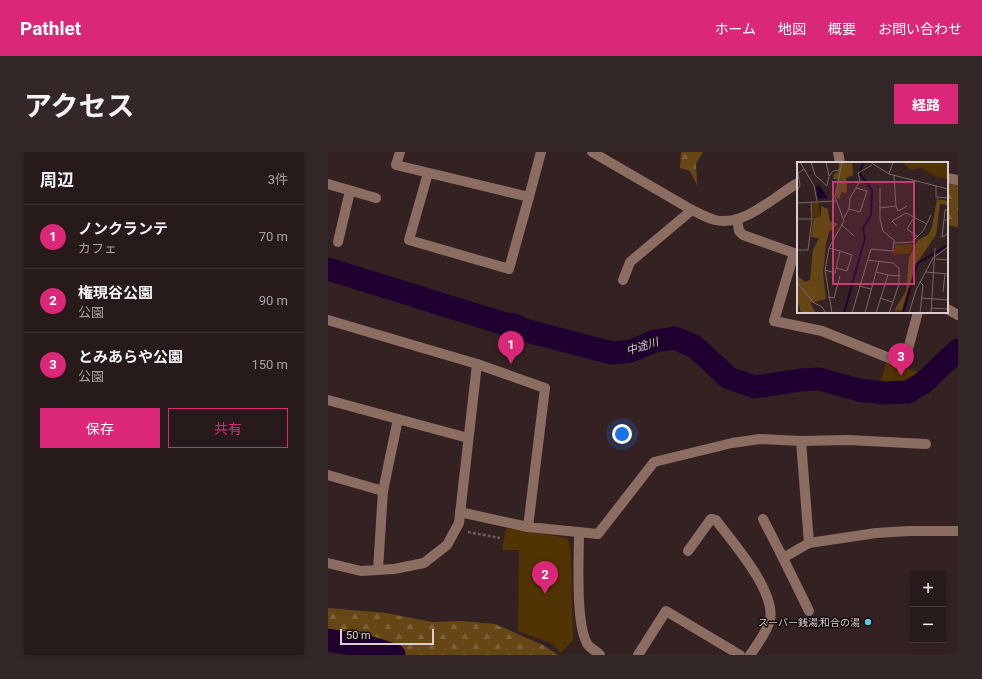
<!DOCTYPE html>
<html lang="ja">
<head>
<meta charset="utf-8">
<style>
	:root { --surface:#271a1a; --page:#332727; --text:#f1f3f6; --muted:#a4a1a2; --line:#433839; --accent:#db2777 }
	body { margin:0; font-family:Roboto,"Noto Sans JP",sans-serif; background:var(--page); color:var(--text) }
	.controls { position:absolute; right:12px; bottom:12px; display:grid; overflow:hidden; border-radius:0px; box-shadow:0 2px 6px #0003 }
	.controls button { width:36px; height:36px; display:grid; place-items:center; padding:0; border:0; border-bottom:1px solid var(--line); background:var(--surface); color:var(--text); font:20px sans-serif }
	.scale { position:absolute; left:12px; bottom:10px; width:94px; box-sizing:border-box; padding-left:4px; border:2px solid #dacecf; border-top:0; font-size:11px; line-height:14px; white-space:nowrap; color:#dacecf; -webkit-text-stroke:3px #160e0e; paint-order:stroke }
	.you { position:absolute; left:294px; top:282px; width:14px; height:14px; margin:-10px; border:3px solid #fff; border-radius:50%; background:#1a73e8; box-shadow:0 0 0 6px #1a73e833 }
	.badge { display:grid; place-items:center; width:26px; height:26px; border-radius:50%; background:var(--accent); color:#fff; font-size:13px; font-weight:700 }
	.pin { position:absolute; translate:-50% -33px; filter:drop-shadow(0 1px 2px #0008) }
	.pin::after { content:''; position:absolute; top:21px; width:14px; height:12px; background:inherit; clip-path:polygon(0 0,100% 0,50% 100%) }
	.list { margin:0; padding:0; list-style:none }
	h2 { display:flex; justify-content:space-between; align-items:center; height:52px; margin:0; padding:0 16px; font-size:17px }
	h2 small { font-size:13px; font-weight:400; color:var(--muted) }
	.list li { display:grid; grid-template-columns:26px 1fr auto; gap:12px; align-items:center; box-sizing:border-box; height:64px; padding:0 16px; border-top:1px solid var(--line) }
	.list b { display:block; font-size:15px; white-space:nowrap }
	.list p { margin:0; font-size:13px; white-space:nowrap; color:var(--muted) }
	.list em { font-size:13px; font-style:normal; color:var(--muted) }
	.actions { display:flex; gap:8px; padding:12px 16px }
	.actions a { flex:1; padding:9px 0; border:1px solid var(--accent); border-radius:0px; text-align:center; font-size:14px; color:var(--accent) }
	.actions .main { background:var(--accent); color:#fff }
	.map { position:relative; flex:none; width:630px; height:503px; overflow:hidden; border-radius:0px }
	header { display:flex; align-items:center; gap:24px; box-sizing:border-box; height:56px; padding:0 20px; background:var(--accent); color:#fff }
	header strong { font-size:19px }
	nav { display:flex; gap:22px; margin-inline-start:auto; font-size:14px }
	.intro { display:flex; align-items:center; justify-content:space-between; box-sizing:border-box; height:96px; padding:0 24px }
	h1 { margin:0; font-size:28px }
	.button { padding:10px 18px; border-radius:0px; background:var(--accent); color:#fff; font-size:14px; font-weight:700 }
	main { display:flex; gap:24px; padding:0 24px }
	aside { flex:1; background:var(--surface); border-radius:0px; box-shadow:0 2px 6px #0003 }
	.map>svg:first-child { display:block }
</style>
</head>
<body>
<header>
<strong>Pathlet</strong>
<nav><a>ホーム</a><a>地図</a><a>概要</a><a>お問い合わせ</a></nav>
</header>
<div class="intro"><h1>アクセス</h1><a class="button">経路</a></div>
<main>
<aside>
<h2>周辺<small>3件</small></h2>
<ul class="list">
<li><span class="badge">1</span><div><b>ノンクランテ</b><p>カフェ</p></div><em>70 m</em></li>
<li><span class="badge">2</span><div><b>権現谷公園</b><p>公園</p></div><em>90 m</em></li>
<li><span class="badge">3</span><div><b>とみあらや公園</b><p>公園</p></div><em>150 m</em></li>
</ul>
<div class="actions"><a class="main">保存</a><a>共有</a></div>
</aside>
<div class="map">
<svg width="630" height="503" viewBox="0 0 630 503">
	<defs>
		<pattern id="forest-firs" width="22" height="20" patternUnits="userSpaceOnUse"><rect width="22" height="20" fill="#674615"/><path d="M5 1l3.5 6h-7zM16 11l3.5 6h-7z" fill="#7c6036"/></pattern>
	</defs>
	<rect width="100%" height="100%" fill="#342223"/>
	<g fill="url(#forest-firs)">
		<path d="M353 0H375L368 12 369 33 362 19 352 16Z"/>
		<path d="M619 30 630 33V75L619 73Z"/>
		<path d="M0 456 58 461 104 470 133 469 167 472 217 494 230 503H35L0 497Z"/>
	</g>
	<g fill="#513403">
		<path d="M559 208 592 221 590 227 556 238 551 237Z"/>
		<path d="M178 376 239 386 241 391 243 405 245 488 233 501 223 491 190 479 191 398H174Z"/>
	</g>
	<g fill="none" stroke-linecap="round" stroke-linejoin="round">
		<g stroke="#200031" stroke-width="23">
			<path d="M0 117 177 172 187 173 196 178 284 201 303 199 327 189 346 186 366 194 401 226 427 235 472 228 491 227 531 238 556 241 580 240 595 231 630 198"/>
			<path d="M0 488 40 495 66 503"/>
		</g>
		<path stroke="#6c5c5d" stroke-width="2.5" stroke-dasharray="3 2" stroke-linecap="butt" d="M140 380 172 386"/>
		<g stroke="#8c6d61" stroke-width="10">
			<path d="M72 0 68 13 201 45 213 0"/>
			<path d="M264 0 364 58C372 62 379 66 387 68 417 75 446 44 470 31"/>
			<path d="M510 0 512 11"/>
			<path d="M100 21 81 88 181 117 201 45"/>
			<path d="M619 26 630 28"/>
			<path d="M0 32 48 46"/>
			<path d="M409 67 411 79 415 83 466 101H470"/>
			<path d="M10 90 22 39"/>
			<path d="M466 101 446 169 494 179 576 212 590 160"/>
			<path d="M295 128 302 110 364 58"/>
			<path d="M619 157 630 163"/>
			<path d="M0 168 149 212 217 236 200 375 270 382 326 310 404 291 432 287 473 289 520 288 598 292"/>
			<path d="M0 248 140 286"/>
			<path d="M473 289 481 391 548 381 581 379H630"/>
			<path d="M0 323 55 339 70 267"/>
			<path d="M132 360 200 375"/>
			<path d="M435 367 455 406"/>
			<path d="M251 380C251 405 247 474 260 493 263 497 269 499 272 503"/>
			<path d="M481 391 455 406 481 459"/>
			<path d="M360 399 383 367 388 368C405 391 448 439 442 468 439 480 429 493 422 503"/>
			<path d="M0 411 33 419 66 417 96 411 119 393 131 371 149 212"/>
			<path d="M50 418 55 339"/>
			<path d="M310 503 338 459 412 503"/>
		</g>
	</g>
	<circle fill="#5cc7e7" stroke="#160e0e" stroke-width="1.5" cx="540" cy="470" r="4"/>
	<g text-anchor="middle" stroke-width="3" stroke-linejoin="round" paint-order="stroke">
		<g font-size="10" fill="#dacecf" stroke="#160e0e" text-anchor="end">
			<text x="532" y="474">スーパー銭湯;和合の湯</text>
		</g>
		<g font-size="11" font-style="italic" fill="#e3bafe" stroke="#160e0e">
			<text transform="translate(314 194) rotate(-17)" y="4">中途川</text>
		</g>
	</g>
	<g transform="translate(469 10)">
		<rect width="151" height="151" fill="#342223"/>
		<path d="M106 1H151V17L140 15 124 6 114 8Z" fill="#513403"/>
		<path d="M42 0H55L56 13 49 16 50 27 49 31 44 30 43 37 39 35 42 18 36 17 37 12 41 10ZM140 37 151 39V43L143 42 139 73 119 102 115 124 111 127 105 148 97 149 109 129 112 95 121 78 131 73 135 65ZM24 44 31 47 33 59 41 62 32 70 29 82 26 111 29 137 13 141 19 151H4L0 137V113L8 120 13 118 16 88 22 76 14 75 15 66 17 56 24 54Z" fill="#674615"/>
		<path d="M21 40 23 54 16 55 15 41ZM114 82 116 84 113 91 96 93 98 83Z" fill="#513403"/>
		<path d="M22 23 31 36 21 37 19 25Z" fill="#200031"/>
		<path fill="none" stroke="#200031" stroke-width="2" d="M47 151 68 76 66 66 74 53 75 28 63 12 66 0M106 151 120 102 151 83"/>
		<path fill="none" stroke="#766768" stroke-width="1" d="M3 0 17 24 20 39M14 0 18 13 30 24 32 14 29 0M73 0 92 12 151 27M92 12 96 0M32 14 36 9 43 8M139 24V35L151 36M0 29 3 23 1 11 7 7M0 41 39 39M99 44 101 49 110 44M82 46 99 44 97 14M52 47 63 50 70 29 59 26M118 54 110 67 121 75M47 56 52 47 53 36 63 19 61 11 75 3M0 57H15M147 58 148 48H151M151 58H147L145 75 151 72M45 63 57 74M100 64 95 59 109 51 130 62M97 81 115 80 126 69 134 53M0 88H11L15 57 14 40M139 97 151 98M70 98 96 101 102 106V122L92 151M39 106 50 109 55 93 43 89M28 108 38 111 43 89 32 86M79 110 91 113 79 151M129 110 151 112M91 113 103 114M0 120 17 141 24 144 29 151M62 124 74 127M146 130 148 112M31 135 37 136 43 114M83 136 95 140M124 136 151 138M134 146 151 147M35 151 28 108 32 86 47 59 38 35 45 0M55 151 74 87 96 89 97 78 86 69 83 57V26M68 151 82 99M112 151 119 128 136 96 151 85M123 151 126 123 123 120M134 151 138 86"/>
		<path fill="#c73c72" fill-opacity="0.15" stroke="#c73c72" stroke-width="2" d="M36 20H117V122H36Z"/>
		<rect width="151" height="151" fill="none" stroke="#dacecf" stroke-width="2"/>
	</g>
</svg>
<div class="controls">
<button>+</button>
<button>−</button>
</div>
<div class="scale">50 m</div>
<div class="you"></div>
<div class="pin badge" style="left:183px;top:212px">1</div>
<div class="pin badge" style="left:217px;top:442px">2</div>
<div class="pin badge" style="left:573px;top:224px">3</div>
</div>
</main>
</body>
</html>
